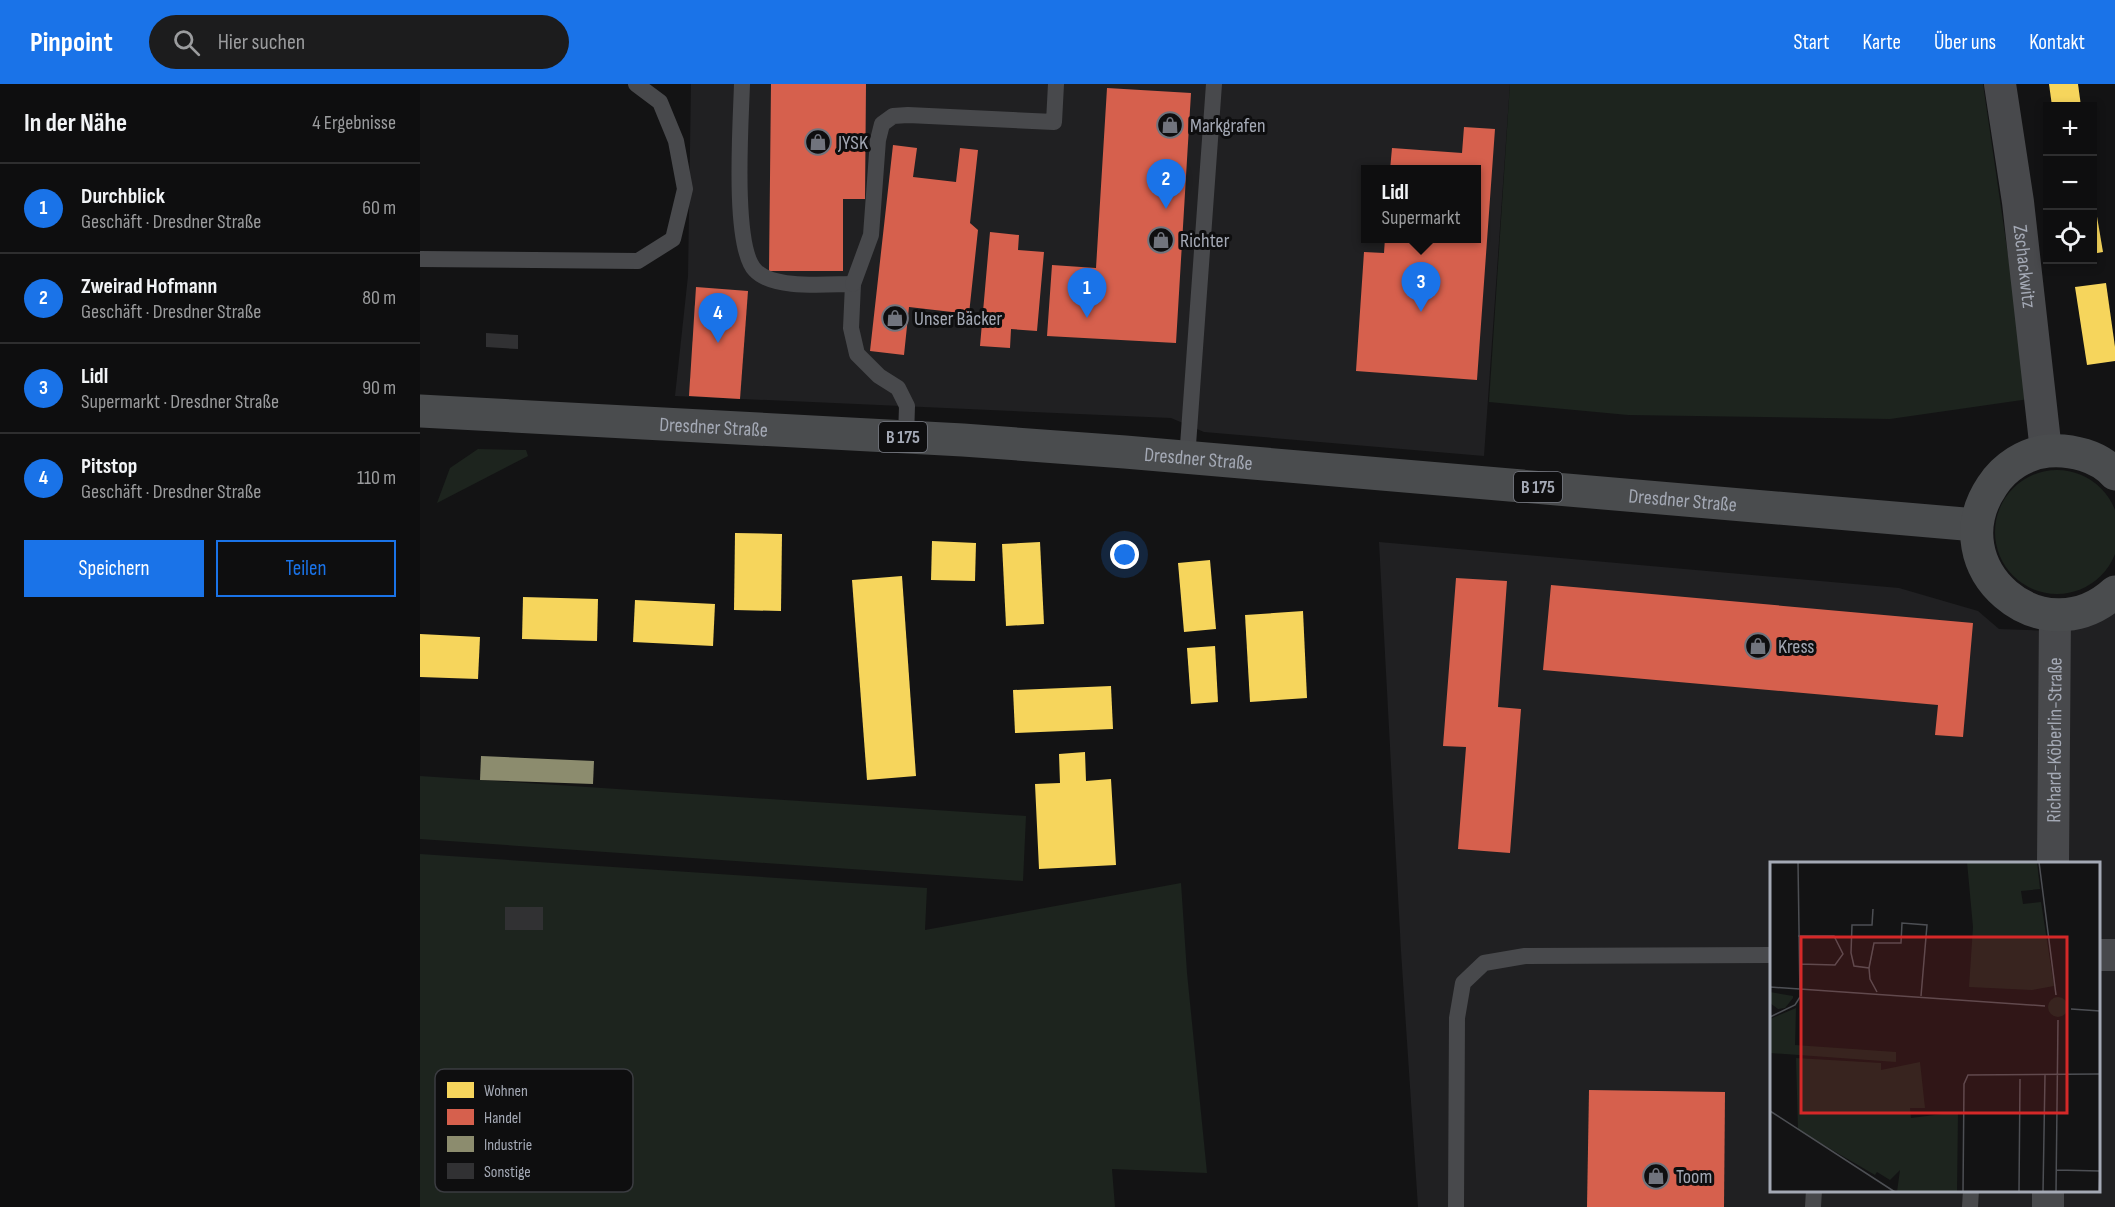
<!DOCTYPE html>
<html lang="de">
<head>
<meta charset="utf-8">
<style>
	:root { --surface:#0e0e0f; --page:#1c1c1d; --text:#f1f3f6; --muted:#9b9c9e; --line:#2e2e2f; --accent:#1a73e8 }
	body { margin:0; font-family:"Sofia Sans Condensed",sans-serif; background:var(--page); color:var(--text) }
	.controls { position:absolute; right:18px; top:18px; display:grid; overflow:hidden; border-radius:0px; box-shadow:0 3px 9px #0003 }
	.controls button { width:54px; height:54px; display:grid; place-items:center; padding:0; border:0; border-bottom:2px solid var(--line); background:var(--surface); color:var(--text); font:30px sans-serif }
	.you { position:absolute; left:705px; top:471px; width:21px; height:21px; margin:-15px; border:4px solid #fff; border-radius:50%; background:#1a73e8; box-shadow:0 0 0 9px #1a73e833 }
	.badge { display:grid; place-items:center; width:39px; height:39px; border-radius:50%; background:var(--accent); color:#fff; font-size:20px; font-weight:700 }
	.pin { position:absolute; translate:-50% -50px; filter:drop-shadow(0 2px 3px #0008) }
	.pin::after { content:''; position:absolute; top:32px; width:21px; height:18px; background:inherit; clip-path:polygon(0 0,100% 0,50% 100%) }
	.popup { position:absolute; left:941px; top:81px; width:120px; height:78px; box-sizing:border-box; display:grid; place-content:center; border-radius:0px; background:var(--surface); filter:drop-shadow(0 2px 4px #0005); font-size:20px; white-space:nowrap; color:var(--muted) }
	.popup b { font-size:22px; color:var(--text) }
	.popup::after { content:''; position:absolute; left:50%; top:100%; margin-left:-12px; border:12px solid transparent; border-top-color:var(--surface) }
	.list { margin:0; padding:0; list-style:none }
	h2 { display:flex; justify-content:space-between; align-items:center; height:78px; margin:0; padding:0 24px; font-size:26px }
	h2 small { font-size:20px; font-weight:400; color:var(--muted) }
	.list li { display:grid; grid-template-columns:39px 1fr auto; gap:18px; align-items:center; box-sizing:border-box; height:90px; padding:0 24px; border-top:2px solid var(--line) }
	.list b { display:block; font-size:22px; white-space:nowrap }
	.list p { margin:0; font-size:20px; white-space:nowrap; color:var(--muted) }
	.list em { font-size:20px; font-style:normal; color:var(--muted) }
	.actions { display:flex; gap:12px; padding:18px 24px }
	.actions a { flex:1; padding:14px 0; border:2px solid var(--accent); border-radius:0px; text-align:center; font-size:21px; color:var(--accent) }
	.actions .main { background:var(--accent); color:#fff }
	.icon { flex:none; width:33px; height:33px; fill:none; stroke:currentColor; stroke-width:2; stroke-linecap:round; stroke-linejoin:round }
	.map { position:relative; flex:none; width:1695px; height:1123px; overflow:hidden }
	header { display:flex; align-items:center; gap:36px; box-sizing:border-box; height:84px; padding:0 30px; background:var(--accent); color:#fff }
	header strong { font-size:28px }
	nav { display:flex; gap:33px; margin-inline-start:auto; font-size:21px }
	.search { width:420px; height:54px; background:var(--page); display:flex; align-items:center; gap:15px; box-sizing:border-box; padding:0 21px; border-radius:33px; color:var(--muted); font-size:22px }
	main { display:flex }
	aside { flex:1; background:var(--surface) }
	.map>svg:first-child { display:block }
</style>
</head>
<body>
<header>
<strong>Pinpoint</strong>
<div class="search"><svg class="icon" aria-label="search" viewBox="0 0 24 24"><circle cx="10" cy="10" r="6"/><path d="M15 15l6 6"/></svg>Hier suchen</div>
<nav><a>Start</a><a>Karte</a><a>Über uns</a><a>Kontakt</a></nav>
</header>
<main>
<aside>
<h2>In der Nähe<small>4 Ergebnisse</small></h2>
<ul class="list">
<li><span class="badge">1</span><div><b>Durchblick</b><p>Geschäft · Dresdner Straße</p></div><em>60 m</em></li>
<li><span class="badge">2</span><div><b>Zweirad Hofmann</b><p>Geschäft · Dresdner Straße</p></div><em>80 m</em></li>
<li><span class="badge">3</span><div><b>Lidl</b><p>Supermarkt · Dresdner Straße</p></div><em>90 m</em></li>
<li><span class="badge">4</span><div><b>Pitstop</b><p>Geschäft · Dresdner Straße</p></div><em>110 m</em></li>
</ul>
<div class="actions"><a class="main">Speichern</a><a>Teilen</a></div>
</aside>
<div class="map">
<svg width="1695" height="1123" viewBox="0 0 1695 1123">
	<rect width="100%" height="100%" fill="#131314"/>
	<g fill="#202022" fill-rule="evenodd">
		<path d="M271 0H1090L1064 372 784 348 751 334 255 312 268 192ZM946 86H1056V154H946Z"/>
		<path d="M959 458 1479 504 1558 527 1579 545 1630 547 1695 527V1123H998L981 867ZM1352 780H1678V1106H1352Z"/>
	</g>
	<g fill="#1d241e">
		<path d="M1090 0H1563L1609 315 1470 335 1208 331 1069 318Z"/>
		<path d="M58 365 106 366 108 372 17 419 30 384Z"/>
		<circle cx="1637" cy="448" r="62"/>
		<path d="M0 692 606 732 603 797 0 755Z"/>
		<path d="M0 770 507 804 505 846 761 799 767 889 787 1089 692 1085 695 1123H0Z"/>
	</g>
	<g fill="#f6d55c">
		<path d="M1629 0H1658L1661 22H1632Z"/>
		<path d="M1672 103 1683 168 1672 170Z"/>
		<path d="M1686 199 1695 263V277L1667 281 1655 203Z"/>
		<path d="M315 449 362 450 361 527 314 526Z"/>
		<path d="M512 457 556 459 555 497 511 496Z"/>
		<path d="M620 458 624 540 586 542 582 460Z"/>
		<path d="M790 476 796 545 764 548 758 479Z"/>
		<path d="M482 492 496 692 447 696 432 496Z"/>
		<path d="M103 513 178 515 177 557 102 555Z"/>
		<path d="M215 516 295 520 293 562 213 558Z"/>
		<path d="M883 527 887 614 830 618 825 531Z"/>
		<path d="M0 550 60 553 58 595 0 593Z"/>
		<path d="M795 562 798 618 771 620 767 564Z"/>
		<path d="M691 602 693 645 595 649 593 606Z"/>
		<path d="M665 668 666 697 691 695 696 781 619 785 615 700 640 699 639 670Z"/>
	</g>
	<g fill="#d6604d">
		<path d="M351 0H446L445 115H423V187H349Z"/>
		<path d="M687 4 771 9 756 259 627 252 632 181 676 184Z"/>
		<path d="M1044 43 1075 45 1057 296 936 287 944 168 964 169 965 154H1056V86H970L972 64 1042 69Z"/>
		<path d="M473 61 497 64 493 93 536 98 540 64 558 66 550 139 558 146 549 230 489 223 484 271 450 267Z"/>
		<path d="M570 148 599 151 598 166 624 168 617 247 591 245 590 264 560 262Z"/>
		<path d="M276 203 328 207 320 315 269 312Z"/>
		<path d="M1036 494 1087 497 1078 623 1101 625 1090 769 1038 765 1046 663 1023 662Z"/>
		<path d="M1131 501 1553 539 1543 653 1515 651 1518 621 1123 586Z"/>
		<path d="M1169 1006 1305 1008 1304 1123H1167Z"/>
	</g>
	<path fill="#8c8c6e" d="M61 672 174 677 173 700 60 696Z"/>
	<g fill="#313133">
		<path d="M66 249 98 251V265L66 263Z"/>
		<rect x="85" y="823" width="38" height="23"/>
	</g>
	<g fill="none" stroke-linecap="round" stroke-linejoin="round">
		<g stroke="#48494c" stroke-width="16">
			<path d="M322 0C321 36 312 162 335 186 353 206 408 200 433 200L431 244 437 270 459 292 478 304 487 322 486 353"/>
			<path d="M0 175 218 177 253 155 265 105 256 57 240 18 216 0"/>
			<path d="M433 200 451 151 458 56 462 40 473 32 488 31 634 38 636 0"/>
			<path d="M767 375 794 0"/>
			<path d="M1036 1123 1037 934 1043 899 1064 879 1105 872 1352 871"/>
			<path d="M1393 1123 1394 1106"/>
			<path d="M1550 1123 1551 1106"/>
		</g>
		<g stroke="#48494c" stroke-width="32">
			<path id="s1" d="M1580 0 1598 118 1626 367"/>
			<path id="s2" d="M1633 780 1635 531"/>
			<path d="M1678 871H1695"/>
			<path d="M1628 1123V1106"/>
		</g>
		<g stroke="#4a4c4e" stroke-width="33">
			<path id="s3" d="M0 327 543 356 705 368 1556 441"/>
			<path d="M1695 390C1679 372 1651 365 1628 367 1606 369 1584 383 1572 402 1517 484 1623 574 1695 508"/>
		</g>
	</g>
	<defs>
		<g id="shop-ring" transform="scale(1.35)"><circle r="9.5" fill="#0e0e0f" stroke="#71747d" stroke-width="1.5"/><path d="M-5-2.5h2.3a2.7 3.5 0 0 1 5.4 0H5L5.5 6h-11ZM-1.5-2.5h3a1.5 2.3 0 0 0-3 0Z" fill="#71747d"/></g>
	</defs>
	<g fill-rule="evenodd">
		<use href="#shop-ring" x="750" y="41"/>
		<use href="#shop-ring" x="398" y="58"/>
		<use href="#shop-ring" x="741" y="156"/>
		<use href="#shop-ring" x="475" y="234"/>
		<use href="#shop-ring" x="1338" y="562"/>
		<use href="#shop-ring" x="1236" y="1092"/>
	</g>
	<g text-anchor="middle" stroke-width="6" stroke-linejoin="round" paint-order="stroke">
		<g fill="#0e0e0f" stroke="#777a83" stroke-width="1.5">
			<rect x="459" y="338" width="48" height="30" rx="4.5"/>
			<rect x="1094" y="388" width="48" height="30" rx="4.5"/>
		</g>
		<g font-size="18" font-weight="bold" fill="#a4a9b5">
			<text x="483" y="359">B 175</text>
			<text x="1118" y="409">B 175</text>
		</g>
		<g font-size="20" fill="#a4a9b5" stroke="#0e0e0f" text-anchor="start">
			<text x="770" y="48">Markgrafen</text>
			<text x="418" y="65">JYSK</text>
			<text x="760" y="163">Richter</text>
			<text x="494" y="241">Unser Bäcker</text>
			<text x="1358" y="569">Kress</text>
			<text x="1256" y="1099">Toom</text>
		</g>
		<g font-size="20" fill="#a4a9b5" stroke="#0e0e0f">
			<text dy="7" stroke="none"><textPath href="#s1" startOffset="184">Zschackwitz</textPath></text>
			<text dy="7" stroke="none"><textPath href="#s3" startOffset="294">Dresdner Straße</textPath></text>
			<text dy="7" stroke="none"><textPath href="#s3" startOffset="780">Dresdner Straße</textPath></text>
			<text dy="7" stroke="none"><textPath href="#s3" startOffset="1266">Dresdner Straße</textPath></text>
			<text dy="7" stroke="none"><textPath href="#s2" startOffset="124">Richard-Köberlin-Straße</textPath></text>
		</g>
	</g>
	<g transform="translate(1350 778)">
		<rect width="330" height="330" fill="#131314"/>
		<path d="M197 0H267L270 27 251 29 253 42 271 40 284 124 262 128 199 125 203 65ZM0 130 23 134V136L15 146 8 147 0 141ZM278 145a10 10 0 1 1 20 0a10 10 0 1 1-20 0ZM26 146 25 183 126 190V200L0 191V157ZM26 196 111 201V208L150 200 155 246H140L141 256 188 250 187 330H127L130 308 120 318 107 310 105 313 28 268Z" fill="#1d241e"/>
		<path fill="none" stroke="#4d4f54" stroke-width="1.5" d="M269 0 286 133M103 47 102 63H82L81 91 84 104 99 106 100 117 107 130M28 74H64L73 92 65 103 29 102M99 106 104 81H131L132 61 157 63 151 134M0 125 275 144M301 147 330 149M0 155 25 143 30 135 28 0M0 249 125 330M286 308 330 309 329 330M193 330 194 222 198 213 330 212M249 330 250 217M273 330 275 213M286 330 288 158"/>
		<path fill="#d62828" fill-opacity="0.15" stroke="#d62828" stroke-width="3" d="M31 75H297V251H31Z"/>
		<rect width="330" height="330" fill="none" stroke="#a4a9b5" stroke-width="3"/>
	</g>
	<rect x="15" y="985" width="198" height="123" rx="9" fill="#0e0e0f" stroke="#3b3c41" stroke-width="1.5"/>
	<rect x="27" y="998" width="27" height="16" fill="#f6d55c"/>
	<rect x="27" y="1025" width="27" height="16" fill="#d6604d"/>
	<rect x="27" y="1052" width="27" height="16" fill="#8c8c6e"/>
	<rect x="27" y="1079" width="27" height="16" fill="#313133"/>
	<g font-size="16" fill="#a4a9b5">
		<text x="64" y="1012">Wohnen</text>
		<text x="64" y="1039">Handel</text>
		<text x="64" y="1066">Industrie</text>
		<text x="64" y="1093">Sonstige</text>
	</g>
</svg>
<div class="controls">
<button>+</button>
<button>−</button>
<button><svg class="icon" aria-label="locate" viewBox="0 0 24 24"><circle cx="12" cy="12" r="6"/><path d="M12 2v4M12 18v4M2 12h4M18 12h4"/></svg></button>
</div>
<div class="you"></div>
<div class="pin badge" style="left:667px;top:234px">1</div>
<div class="pin badge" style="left:746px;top:125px">2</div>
<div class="pin badge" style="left:1001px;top:228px">3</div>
<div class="popup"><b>Lidl</b>Supermarkt</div>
<div class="pin badge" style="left:298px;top:259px">4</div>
</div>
</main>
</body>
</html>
